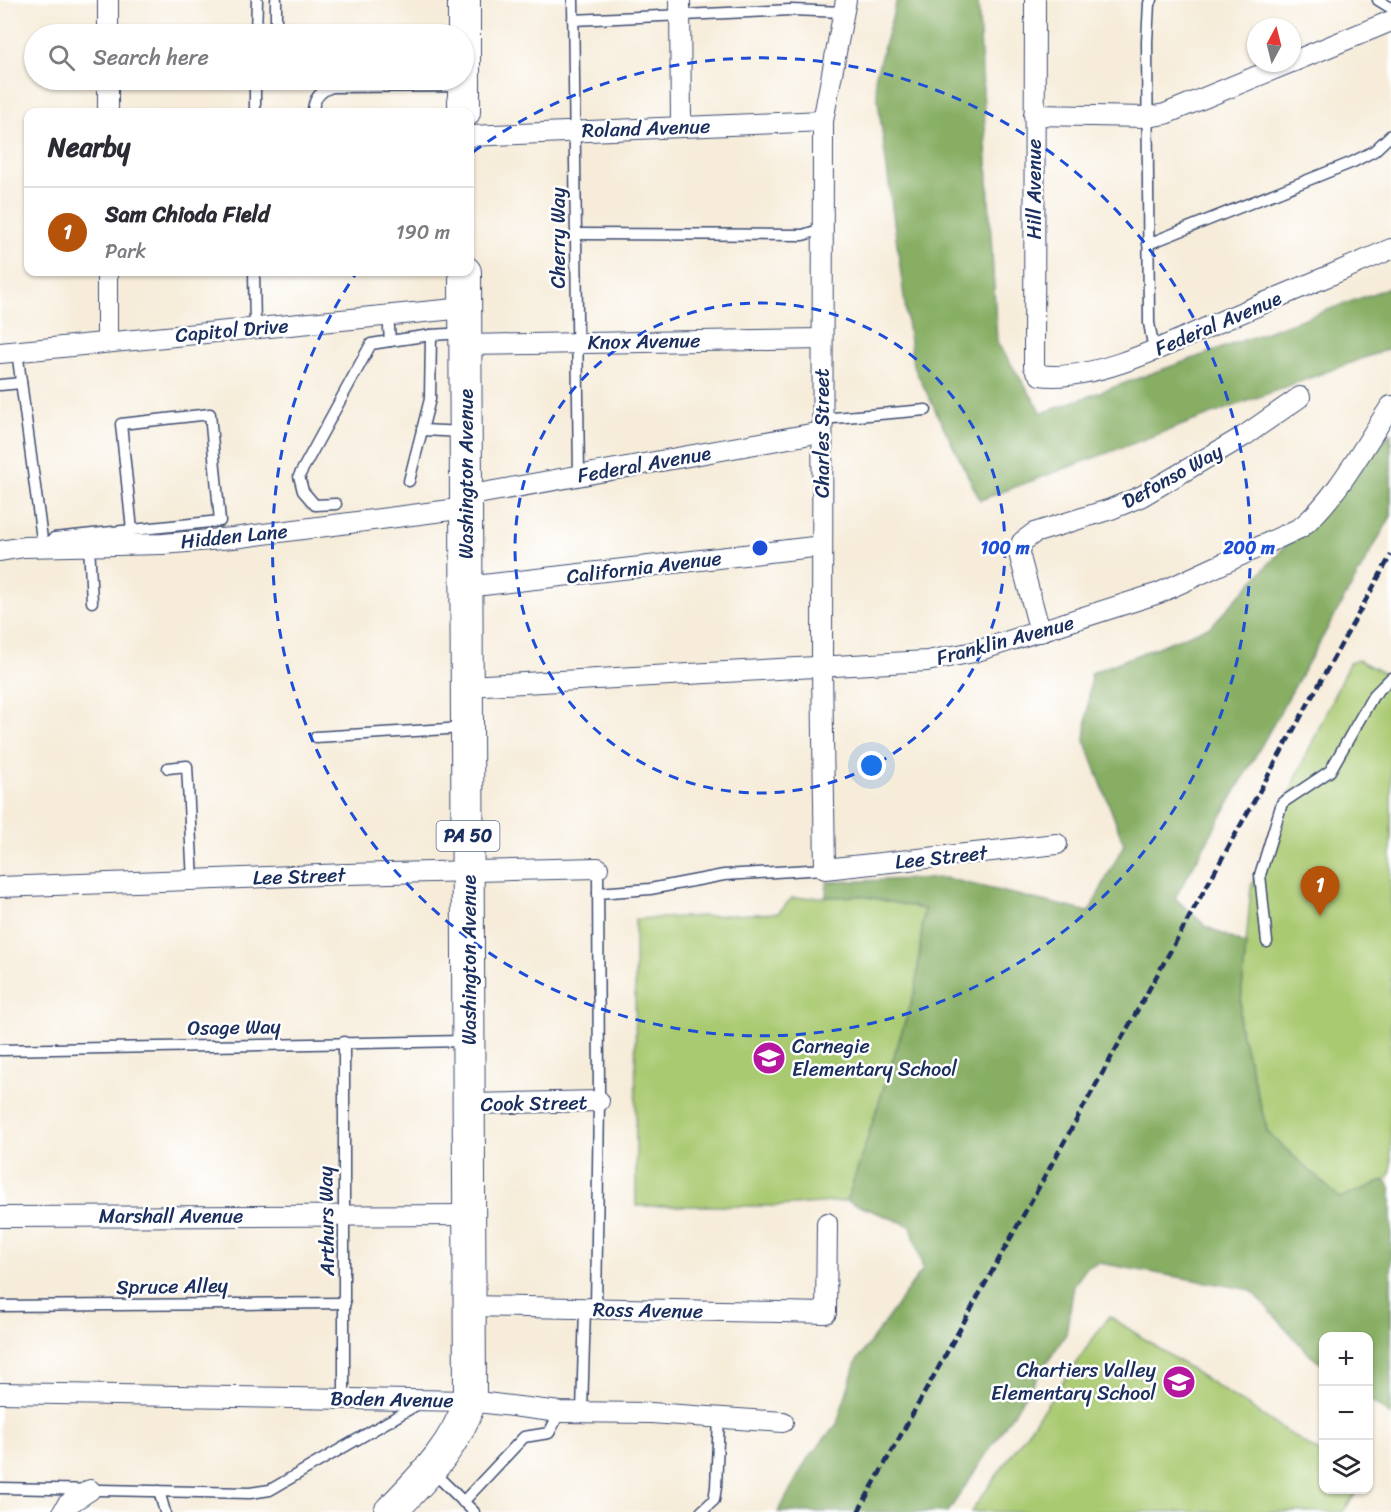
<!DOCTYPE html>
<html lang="en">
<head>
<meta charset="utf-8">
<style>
	:root { --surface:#fff; --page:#f2f2f3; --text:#2b2b33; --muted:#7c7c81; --line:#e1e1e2; --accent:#b45309 }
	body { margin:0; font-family:Sriracha,sans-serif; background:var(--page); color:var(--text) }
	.controls { position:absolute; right:18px; bottom:18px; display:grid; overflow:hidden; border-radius:12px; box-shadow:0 2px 4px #0004 }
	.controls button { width:54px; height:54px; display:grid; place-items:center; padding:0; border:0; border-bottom:2px solid var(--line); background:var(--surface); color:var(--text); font:30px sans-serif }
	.compass { position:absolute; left:1247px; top:18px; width:54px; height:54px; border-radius:50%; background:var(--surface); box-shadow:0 2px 4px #0004; rotate:7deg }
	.you { position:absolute; left:872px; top:766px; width:21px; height:21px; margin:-15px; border:4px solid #fff; border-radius:50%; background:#1a73e8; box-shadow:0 0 0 9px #1a73e833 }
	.badge { display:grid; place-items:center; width:39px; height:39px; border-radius:50%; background:var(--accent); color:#fff; font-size:20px; font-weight:700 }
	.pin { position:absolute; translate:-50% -50px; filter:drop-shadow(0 2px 3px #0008) }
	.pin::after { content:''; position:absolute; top:32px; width:21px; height:18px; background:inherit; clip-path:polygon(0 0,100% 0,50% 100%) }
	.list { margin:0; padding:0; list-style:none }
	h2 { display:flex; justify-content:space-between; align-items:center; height:78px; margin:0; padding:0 24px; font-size:26px }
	h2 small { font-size:20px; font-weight:400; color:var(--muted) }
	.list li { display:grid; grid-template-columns:39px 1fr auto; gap:18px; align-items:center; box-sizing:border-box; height:90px; padding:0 24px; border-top:2px solid var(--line) }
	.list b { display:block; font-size:22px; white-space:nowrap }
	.list p { margin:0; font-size:20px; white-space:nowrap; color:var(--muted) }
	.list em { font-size:20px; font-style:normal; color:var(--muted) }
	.icon { flex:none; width:33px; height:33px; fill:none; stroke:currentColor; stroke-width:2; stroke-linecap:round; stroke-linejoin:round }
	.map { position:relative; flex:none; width:1391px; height:1512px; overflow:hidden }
	.search { position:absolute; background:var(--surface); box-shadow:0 2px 4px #0004; left:24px; top:24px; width:450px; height:66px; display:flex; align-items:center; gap:15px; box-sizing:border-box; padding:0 21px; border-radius:33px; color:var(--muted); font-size:22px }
	.panel { position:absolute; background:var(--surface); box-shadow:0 2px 4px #0004; left:24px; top:108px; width:450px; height:168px; border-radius:12px }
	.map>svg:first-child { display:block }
</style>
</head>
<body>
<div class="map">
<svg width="1391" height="1512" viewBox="0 0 1391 1512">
	<rect width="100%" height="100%" fill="#fff"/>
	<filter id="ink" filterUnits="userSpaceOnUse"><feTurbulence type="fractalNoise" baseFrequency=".0167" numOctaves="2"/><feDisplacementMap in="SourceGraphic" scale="12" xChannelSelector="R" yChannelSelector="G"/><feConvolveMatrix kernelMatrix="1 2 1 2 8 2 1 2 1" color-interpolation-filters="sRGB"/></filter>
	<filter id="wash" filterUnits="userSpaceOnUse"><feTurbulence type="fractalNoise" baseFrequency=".008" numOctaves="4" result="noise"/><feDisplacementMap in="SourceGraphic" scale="24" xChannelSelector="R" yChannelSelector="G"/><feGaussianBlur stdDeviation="1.35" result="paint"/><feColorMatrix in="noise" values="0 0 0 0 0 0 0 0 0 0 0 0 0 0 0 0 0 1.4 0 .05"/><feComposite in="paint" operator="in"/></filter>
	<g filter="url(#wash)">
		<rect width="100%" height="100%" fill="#f6ecd9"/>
		<g fill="#aaca72" stroke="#627c68" stroke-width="1.5">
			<path d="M1358 660 1391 677V1171L1386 1180 1340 1199 1268 1133 1239 1025 1251 887 1298 773 1349 663Z"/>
			<path d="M863 896 924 909 916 988 847 1201 779 1206H636L635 919 778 913 792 898Z"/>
			<path d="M1109 1316 1323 1455 1324 1490H1358L1343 1512H971Z"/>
		</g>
		<g fill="#87ae64" stroke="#516e61" stroke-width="1.5">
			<path d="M897 0H978L997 342 1042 413 1391 287V348L980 500 913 365 875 78Z"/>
			<path d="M1391 433V516L1175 898 1207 927 1246 945 1239 1025 1268 1133 1340 1198 1386 1180 1391 1189V1416L1369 1399 1368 1336H1324L1323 1365 1311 1356 1251 1290 1099 1263 1087 1267 1074 1285 1066 1334 948 1512H778L808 1458 837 1424 856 1362 923 1269 911 1226 847 1201 916 988 924 909 863 896 826 897 827 882 945 878 1089 912 1124 844 1085 741 1091 673 1211 626Z"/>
		</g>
	</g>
	<g filter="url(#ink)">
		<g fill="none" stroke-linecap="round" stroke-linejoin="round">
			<g stroke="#3c4b70" stroke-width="13">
				<g id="lane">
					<path d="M573 0 579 476"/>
					<path d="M1152 0 1149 3 1147 42 1149 323 1154 350"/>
					<path d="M1378 0 1391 8"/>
					<path d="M573 20 791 10 844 12"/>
					<path d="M256 34 257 0"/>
					<path d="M276 34V0"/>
					<path d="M255 112V80"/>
					<path d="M313 112C313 99 321 90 333 87L461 86"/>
					<path d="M576 234 803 235 822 229"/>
					<path d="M1148 244 1353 162 1374 151 1391 135"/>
					<path d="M254 272 255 328"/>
					<path d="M431 335 464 333"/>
					<path d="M390 341 431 335 430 399 409 481"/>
					<path d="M17 351 42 539"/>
					<path d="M0 385 21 383"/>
					<path d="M822 419 926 410"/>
					<path d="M422 430 464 432"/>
					<path d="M336 504 315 505 303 491 299 476 371 344 390 341 388 315"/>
					<path d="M54 538 220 521 210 414 121 424 132 530"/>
					<path d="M89 544 92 602"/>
					<path d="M316 737 464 728"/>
					<path d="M168 768 187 766 193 881"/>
					<path d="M598 893 650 889 724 875 825 869"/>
					<path d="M1267 942 1260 875 1282 803 1330 771 1373 696 1391 678"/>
					<path d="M344 1042V1399"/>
					<path d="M0 1050 464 1041"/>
					<path d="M0 1306 345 1303"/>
					<path d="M596 1309 599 1101 598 868"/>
					<path d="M582 1412 585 1308"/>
					<path d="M431 1470 474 1512"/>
					<path d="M0 1488 250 1493 270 1490 420 1403"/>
					<path d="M159 1491 165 1512"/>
					<path d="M463 1502 524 1437 549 1433 560 1412"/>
					<path d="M701 1512 714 1500 716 1487 719 1418"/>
				</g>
			</g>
			<g stroke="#3c4b70" stroke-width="22">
				<g id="street">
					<path d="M680 0 681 127"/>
					<path d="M846 0 823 121 822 668 825 869 1057 844"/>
					<path d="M1035 0 1034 367 1040 375C1096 383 1179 339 1231 317 1284 295 1338 272 1391 249"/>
					<path d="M108 34V0"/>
					<path d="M1292 62 1391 21"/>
					<path d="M108 112V80"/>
					<path d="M1034 115 1148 117 1165 114 1289 63"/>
					<path d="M470 136 823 121"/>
					<path d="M107 342V272"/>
					<path d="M465 345 822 339"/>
					<path d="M0 353 465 308"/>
					<path d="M466 496 822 432"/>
					<path d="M0 551 24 547 163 544 233 538 466 508"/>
					<path d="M466 587 822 546"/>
					<path d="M1040 632 1019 553 1022 542 1034 533 1111 509 1142 496 1244 436 1300 397"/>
					<path d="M467 686 927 661 974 652 1159 593 1300 528C1335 501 1365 444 1391 406"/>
					<path d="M0 887 347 874 598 868"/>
					<path d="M470 1104 599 1101"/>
					<path d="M0 1217 470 1215"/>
					<path d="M471 1306 826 1313 827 1223"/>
					<path d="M0 1393 470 1401 560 1412 651 1413 783 1422"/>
					<path d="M63 1512 67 1505 90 1490"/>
				</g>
			</g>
			<g stroke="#3c4b70" stroke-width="34">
				<g id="primary">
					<path d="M464 0V112"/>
					<path d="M390 1512C423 1478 455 1447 470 1401L465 272"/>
				</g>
			</g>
			<use href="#lane" stroke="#fff" stroke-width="10"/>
			<use href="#street" stroke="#fff" stroke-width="20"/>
			<use href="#primary" stroke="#fff" stroke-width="32"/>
			<path stroke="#1b2f5e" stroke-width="4.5" stroke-dasharray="9 4.5" stroke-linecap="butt" d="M858 1512 1391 555"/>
		</g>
	</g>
	<g fill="none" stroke="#1d4ed8" stroke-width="3" stroke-dasharray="10 8">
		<circle cx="760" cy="548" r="245"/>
		<path d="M473 152A489 489 0 1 1 355 275"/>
	</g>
	<defs>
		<g id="school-disc" transform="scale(1.725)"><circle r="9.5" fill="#b5179e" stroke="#fff"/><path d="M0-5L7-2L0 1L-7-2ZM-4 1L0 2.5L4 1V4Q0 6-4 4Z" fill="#fff"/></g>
	</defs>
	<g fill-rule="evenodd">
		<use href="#school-disc" x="769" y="1058"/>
		<use href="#school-disc" x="1179" y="1382"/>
	</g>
	<g text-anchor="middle" stroke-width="5" stroke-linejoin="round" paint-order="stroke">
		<rect fill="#fff" stroke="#5f6d8e" stroke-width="1.5" x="436.5" y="821" width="63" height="30" rx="4.5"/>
		<g font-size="18" font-weight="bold" fill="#1b2f5e">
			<text x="468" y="842">PA 50</text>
		</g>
		<g font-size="20" fill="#1b2f5e" stroke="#fff">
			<text transform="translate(646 128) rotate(-2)" y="7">Roland Avenue</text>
			<text transform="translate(1034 189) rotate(-90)" y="7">Hill Avenue</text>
			<text transform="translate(558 238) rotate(-90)" y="7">Cherry Way</text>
			<text transform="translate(1218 323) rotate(-23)" y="7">Federal Avenue</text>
			<text transform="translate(232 330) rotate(-5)" y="7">Capitol Drive</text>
			<text transform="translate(644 341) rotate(-1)" y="7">Knox Avenue</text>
			<text transform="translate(822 433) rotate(-90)" y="7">Charles Street</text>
			<text transform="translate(644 464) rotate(-10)" y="7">Federal Avenue</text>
			<text transform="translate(466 474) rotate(-90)" y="7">Washington Avenue</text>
			<text transform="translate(1172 476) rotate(-29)" y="7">Defonso Way</text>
			<text transform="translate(234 536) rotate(-6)" y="7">Hidden Lane</text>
			<text transform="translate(644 567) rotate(-7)" y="7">California Avenue</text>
			<text transform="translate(1005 640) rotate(-15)" y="7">Franklin Avenue</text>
			<text transform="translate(941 857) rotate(-6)" y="7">Lee Street</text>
			<text transform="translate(299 876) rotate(-2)" y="7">Lee Street</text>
			<text transform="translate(469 960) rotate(-90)" y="7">Washington Avenue</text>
			<text transform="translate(234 1027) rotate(-1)" y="7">Osage Way</text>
			<text transform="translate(534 1103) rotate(-1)" y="7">Cook Street</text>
			<text x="171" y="1223">Marshall Avenue</text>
			<text transform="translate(326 1221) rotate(-91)" y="7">Arthurs Way</text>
			<text transform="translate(172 1286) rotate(-1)" y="7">Spruce Alley</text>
			<text transform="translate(648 1310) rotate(1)" y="7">Ross Avenue</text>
			<text transform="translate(392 1399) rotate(1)" y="7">Boden Avenue</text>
		</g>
		<g font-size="20" fill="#1b2f5e" stroke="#fff" text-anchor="start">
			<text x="792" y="1053">Carnegie<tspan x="792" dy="23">Elementary School</tspan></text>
			<text x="1156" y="1377" text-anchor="end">Chartiers Valley<tspan x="1156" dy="23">Elementary School</tspan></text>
		</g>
	</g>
	<circle cx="760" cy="548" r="9" fill="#1d4ed8" stroke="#fff" stroke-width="3"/>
	<g font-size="18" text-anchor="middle" font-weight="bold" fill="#1d4ed8" stroke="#fff" stroke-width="5" stroke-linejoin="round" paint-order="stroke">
		<text x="1005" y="554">100 m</text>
		<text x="1249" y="554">200 m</text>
	</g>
</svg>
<div class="controls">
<button>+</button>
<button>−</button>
<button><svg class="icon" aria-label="layers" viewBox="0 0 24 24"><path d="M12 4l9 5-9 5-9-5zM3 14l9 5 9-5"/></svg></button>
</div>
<svg class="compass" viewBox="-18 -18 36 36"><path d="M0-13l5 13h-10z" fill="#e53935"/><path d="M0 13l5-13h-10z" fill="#7c7c81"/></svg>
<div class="you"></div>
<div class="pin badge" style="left:1320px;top:916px">1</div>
<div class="search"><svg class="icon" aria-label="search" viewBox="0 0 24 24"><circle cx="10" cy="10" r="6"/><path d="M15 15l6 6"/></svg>Search here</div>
<section class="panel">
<h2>Nearby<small></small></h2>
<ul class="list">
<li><span class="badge">1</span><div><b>Sam Chioda Field</b><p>Park</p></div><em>190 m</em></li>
</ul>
</section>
</div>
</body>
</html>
